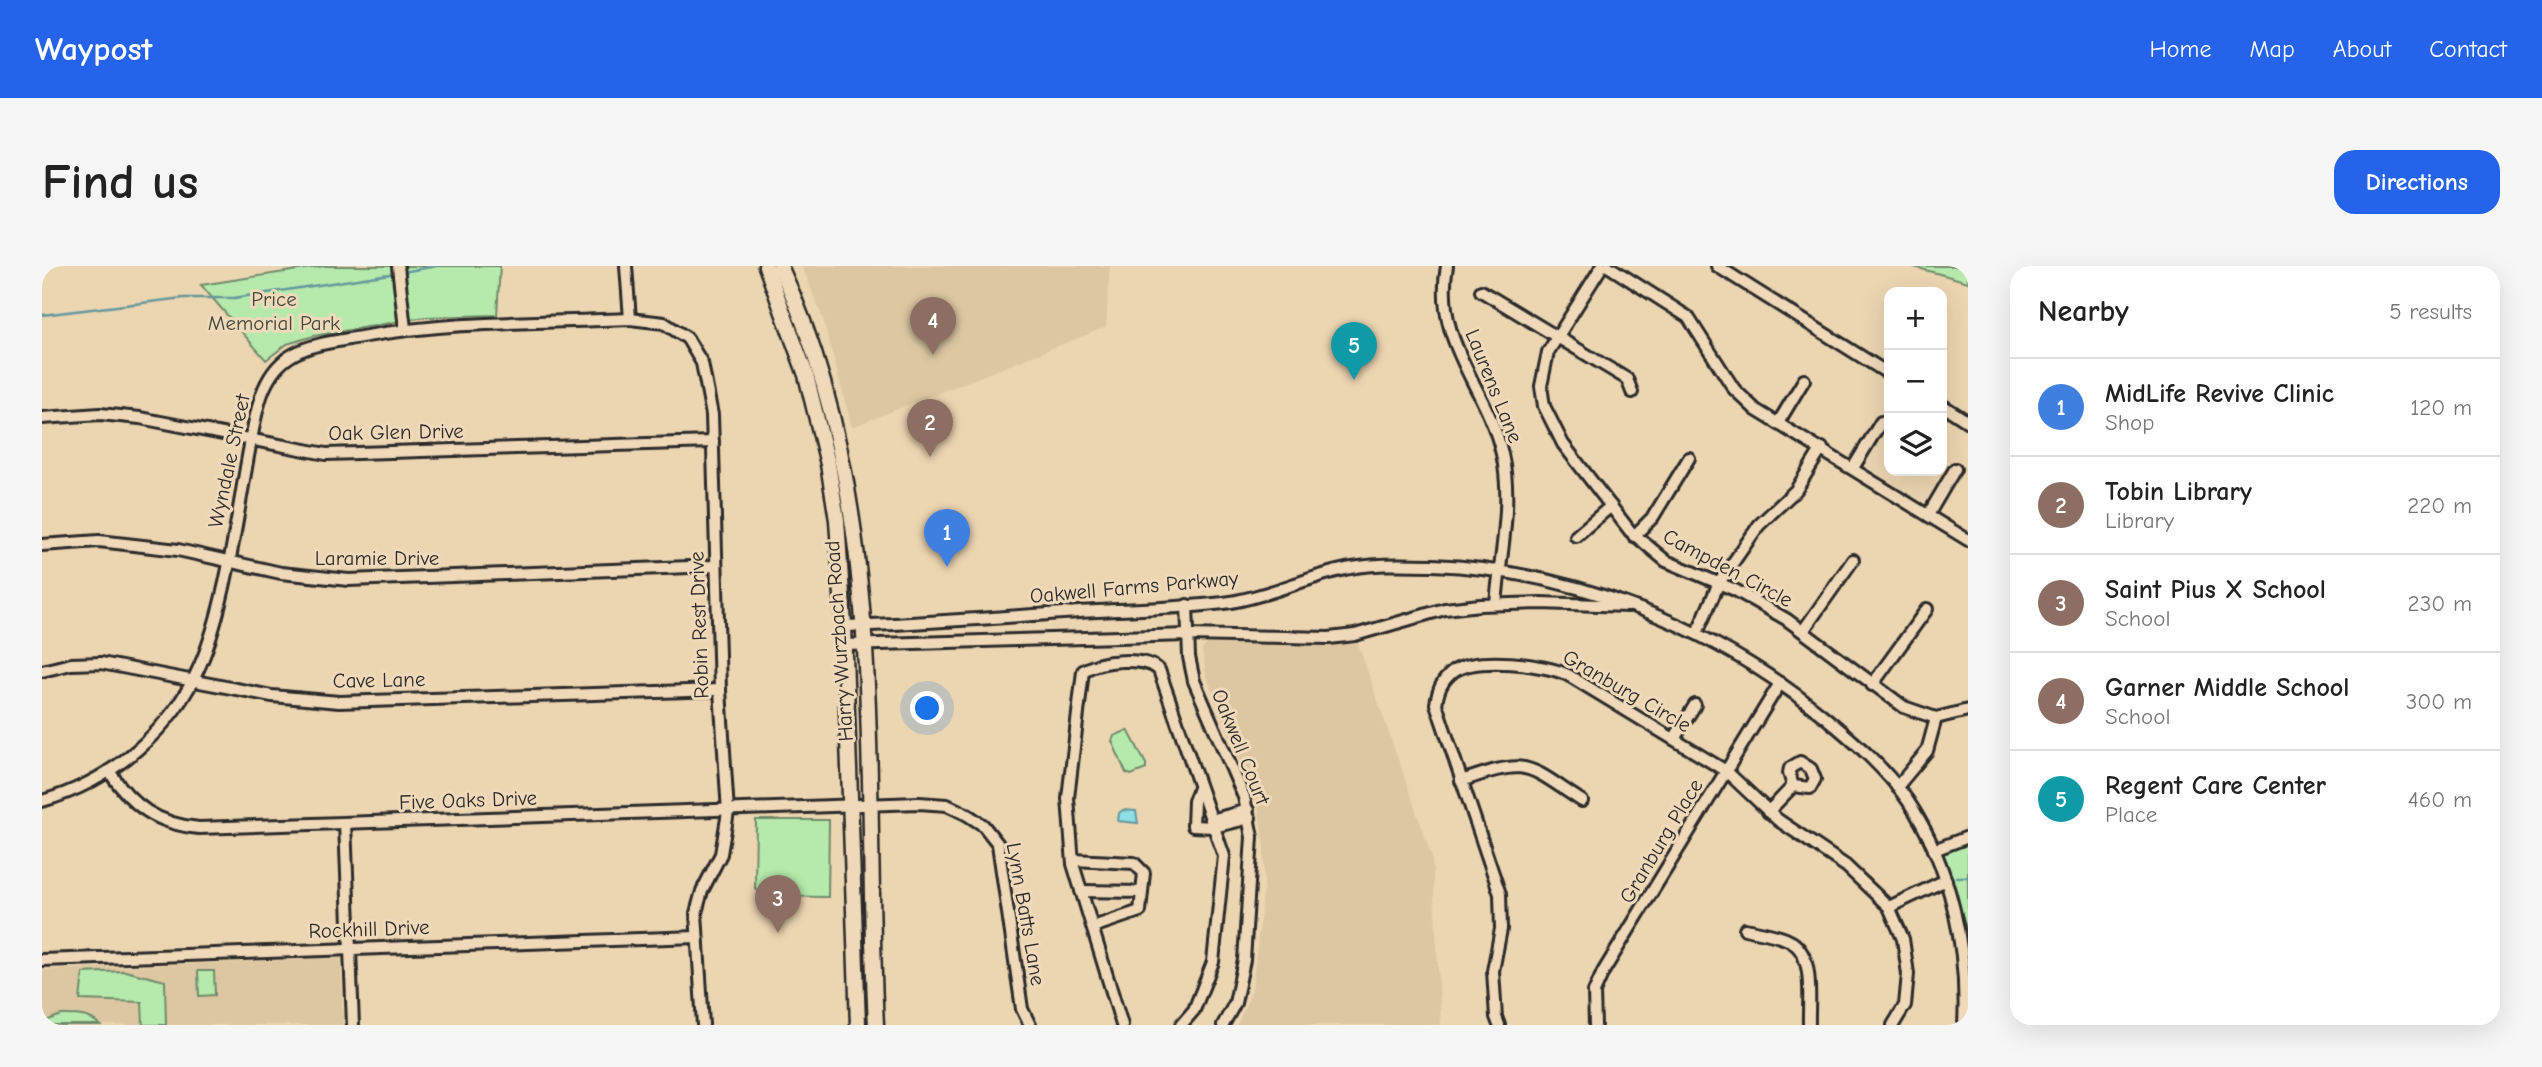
<!DOCTYPE html>
<html lang="en">
<head>
<meta charset="utf-8">
<style>
	:root { --surface:#fff; --page:#f6f6f6; --text:#222; --muted:#767676; --line:#e0e0e0; --accent:#2563eb }
	body { margin:0; font-family:"Comic Neue",sans-serif; background:var(--page); color:var(--text) }
	.controls { position:absolute; right:21px; top:21px; display:grid; overflow:hidden; border-radius:14px; box-shadow:0 7px 28px #0002 }
	.controls button { width:63px; height:63px; display:grid; place-items:center; padding:0; border:0; border-bottom:2px solid var(--line); background:var(--surface); color:var(--text); font:35px sans-serif }
	.you { position:absolute; left:886px; top:443px; width:24px; height:24px; margin:-18px; border:5px solid #fff; border-radius:50%; background:#1a73e8; box-shadow:0 0 0 10px #1a73e833 }
	.badge { display:grid; place-items:center; width:46px; height:46px; border-radius:50%; background:var(--accent); color:#fff; font-size:23px; font-weight:700 }
	.pin { position:absolute; translate:-50% -58px; filter:drop-shadow(0 2px 4px #0008) }
	.pin::after { content:''; position:absolute; top:37px; width:24px; height:21px; background:inherit; clip-path:polygon(0 0,100% 0,50% 100%) }
	.list { margin:0; padding:0; list-style:none }
	h2 { display:flex; justify-content:space-between; align-items:center; height:91px; margin:0; padding:0 28px; font-size:30px }
	h2 small { font-size:23px; font-weight:400; color:var(--muted) }
	.list li { display:grid; grid-template-columns:46px 1fr auto; gap:21px; align-items:center; box-sizing:border-box; height:98px; padding:0 28px; border-top:2px solid var(--line) }
	.list b { display:block; font-size:26px; white-space:nowrap }
	.list p { margin:0; font-size:23px; white-space:nowrap; color:var(--muted) }
	.list em { font-size:23px; font-style:normal; color:var(--muted) }
	.icon { flex:none; width:38px; height:38px; fill:none; stroke:currentColor; stroke-width:2; stroke-linecap:round; stroke-linejoin:round }
	.map { position:relative; flex:none; width:1926px; height:759px; overflow:hidden; border-radius:21px }
	header { display:flex; align-items:center; gap:42px; box-sizing:border-box; height:98px; padding:0 35px; background:var(--accent); color:#fff }
	header strong { font-size:33px }
	nav { display:flex; gap:38px; margin-inline-start:auto; font-size:24px }
	.intro { display:flex; align-items:center; justify-content:space-between; box-sizing:border-box; height:168px; padding:0 42px }
	h1 { margin:0; font-size:49px }
	.button { padding:18px 32px; border-radius:21px; background:var(--accent); color:#fff; font-size:24px; font-weight:700 }
	main { display:flex; gap:42px; padding:0 42px }
	aside { flex:1; background:var(--surface); border-radius:21px; box-shadow:0 7px 28px #0002 }
	.map>svg:first-child { display:block }
</style>
</head>
<body>
<header>
<strong>Waypost</strong>
<nav><a>Home</a><a>Map</a><a>About</a><a>Contact</a></nav>
</header>
<div class="intro"><h1>Find us</h1><a class="button">Directions</a></div>
<main>
<div class="map">
<svg width="1926" height="759" viewBox="0 0 1926 759">
	<rect width="100%" height="100%" fill="#ecd5b1"/>
	<filter id="ink" filterUnits="userSpaceOnUse"><feTurbulence type="fractalNoise" baseFrequency=".0143" numOctaves="2"/><feDisplacementMap in="SourceGraphic" scale="14" xChannelSelector="R" yChannelSelector="G"/><feConvolveMatrix kernelMatrix="1 2 1 2 8 2 1 2 1" color-interpolation-filters="sRGB"/></filter>
	<g filter="url(#ink)">
		<g fill="#dcc7a2">
			<path d="M760 0H1068L1064 61 810 161 781 53Z"/>
			<path d="M1165 378H1316L1390 591 1399 759H1195L1210 725 1222 620V577L1216 540 1164 409 1160 384Z"/>
			<path d="M299 692 301 759H0V704Z"/>
		</g>
		<g fill="#b5eaac" stroke="#708a6c" stroke-width="2">
			<path d="M282 0H458L455 49 383 51 272 70 245 78 224 94 159 19Z"/>
			<path d="M1869 0H1926V16Z"/>
			<path d="M1086 464 1104 498V503L1089 509 1084 507 1070 475 1072 470Z"/>
			<path d="M714 554H787L786 631 721 630 713 622Z"/>
			<path d="M1926 576V668L1902 590V586Z"/>
			<path d="M83 705 123 715 124 759H101L100 736 38 734 41 707Z"/>
			<path d="M156 705H172L173 729 157 730Z"/>
			<path d="M19 749C34 749 47 748 58 759H2L1 756Z"/>
		</g>
		<path fill="#8ee0e7" stroke="#66989c" stroke-width="2" d="M1081 544 1094 545 1096 557 1076 555 1077 547Z"/>
		<g fill="none" stroke-linecap="round" stroke-linejoin="round">
			<g stroke="#66989c" stroke-width="2.5">
				<path d="M361 6 394 0"/>
				<path d="M0 49 141 32H192L354 7"/>
				<path d="M1914 611H1926"/>
			</g>
			<g stroke="#2b2b2b" stroke-width="16">
				<g id="minor">
					<path d="M356 0 363 63"/>
					<path d="M584 0 588 53"/>
					<path d="M1405 0C1391 77 1445 120 1460 188 1471 237 1458 289 1454 338"/>
					<path d="M1560 0 1506 86 1499 120 1502 140 1521 178 1588 265 1624 295 1693 324 1744 353 1862 441 1894 452 1926 444"/>
					<path d="M1566 0 1646 51 1692 123 1714 144 1926 274"/>
					<path d="M1675 0 1847 108"/>
					<path d="M1439 25 1585 113 1590 126"/>
					<path d="M1900 139 1926 156"/>
					<path d="M0 152 58 148 98 152 284 188 671 176"/>
					<path d="M1736 157 1762 114"/>
					<path d="M1811 202 1839 156"/>
					<path d="M1886 249 1913 203"/>
					<path d="M1534 270 1569 240"/>
					<path d="M1592 270 1611 251 1647 192"/>
					<path d="M0 279 57 275 136 284 239 307 307 314 674 300"/>
					<path d="M1145 339 1147 391 1152 415 1202 531 1210 571 1202 694 1193 737 1181 759"/>
					<path d="M802 360C881 358 959 351 1037 346 1087 343 1139 343 1189 336 1226 330 1259 314 1295 305 1326 297 1359 298 1391 299 1535 305 1673 361 1784 452 1814 477 1844 503 1866 535 1909 600 1926 682 1922 759"/>
					<path d="M1761 365 1811 294"/>
					<path d="M1655 367 1677 317 1717 259 1754 224 1780 182"/>
					<path d="M803 379 1146 369 1287 372 1313 369 1403 343 1438 339 1498 337 1586 340"/>
					<path d="M0 405 29 398 59 397 230 430 297 436 678 424"/>
					<path d="M1830 419 1885 343"/>
					<path d="M1632 473 1653 439"/>
					<path d="M67 505C90 540 115 558 157 562L877 537 905 539 924 548 941 559 956 578 980 743 988 759"/>
					<path d="M1419 515C1487 492 1482 497 1540 535"/>
					<path d="M1855 521 1885 485 1894 452"/>
					<path d="M1157 522 1152 535 1151 560 1172 561 1208 552"/>
					<path d="M0 535C69 516 131 464 159 397 184 338 195 250 207 185 214 150 217 107 252 88 272 77 297 75 319 71 407 55 499 57 588 53L622 57 645 72 660 97 670 149 678 424 686 546 679 588 660 625 654 647 661 759"/>
					<path d="M1726 546 1751 520 1747 507 1748 502 1758 496 1769 503 1773 513 1768 522 1751 520"/>
					<path d="M1169 554 1206 544"/>
					<path d="M303 557 311 759"/>
					<path d="M1892 584 1926 571"/>
					<path d="M1031 594 1092 597 1102 607 1098 645 1051 661"/>
					<path d="M1039 625 1100 626"/>
					<path d="M1847 641 1904 614"/>
					<path d="M1703 663C1717 666 1733 668 1746 674 1774 686 1766 734 1767 759"/>
					<path d="M0 694 655 671"/>
					<path d="M1080 759 1031 598 1026 532 1041 405C1058 394 1102 390 1117 404L1182 590 1171 696 1152 744 1139 759"/>
					<path d="M1457 759 1454 751 1451 705 1459 663 1458 628 1394 438C1396 424 1400 414 1412 405 1435 390 1503 398 1526 409L1684 505 1736 554 1804 600 1847 641 1861 673 1866 708 1863 739 1851 759"/>
					<path d="M1553 759 1552 726 1561 706 1738 417"/>
				</g>
			</g>
			<g stroke="#2b2b2b" stroke-width="19">
				<g id="major">
					<path d="M724 0 764 109 786 198 795 254 802 360 816 759"/>
					<path d="M738 0C848 236 821 506 834 759"/>
				</g>
			</g>
			<use href="#minor" stroke="#f0d9b9" stroke-width="10"/>
			<use href="#major" stroke="#f0d9b9" stroke-width="14"/>
		</g>
	</g>
	<g text-anchor="middle" stroke-width="6" stroke-linejoin="round" paint-order="stroke">
		<g font-size="21" fill="#40483e" stroke="#f0d9b9">
			<text x="232" y="40">Price<tspan x="232" dy="24">Memorial Park</tspan></text>
		</g>
		<g font-size="21" fill="#2b2b2b" stroke="#f0d9b9">
			<text transform="translate(1452 120) rotate(68)" y="7">Laurens Lane</text>
			<text transform="translate(354 166) rotate(-1)" y="7">Oak Glen Drive</text>
			<text transform="translate(187 195) rotate(-78)" y="7">Wyndale Street</text>
			<text x="335" y="299">Laramie Drive</text>
			<text transform="translate(1686 302) rotate(28)" y="7">Campden Circle</text>
			<text transform="translate(1092 321) rotate(-5)" y="7">Oakwell Farms Parkway</text>
			<text transform="translate(657 359) rotate(-92)" y="7">Robin Rest Drive</text>
			<text transform="translate(797 375) rotate(-94)" y="7">Harry Wurzbach Road</text>
			<text transform="translate(337 414) rotate(-1)" y="7">Cave Lane</text>
			<text transform="translate(1585 425) rotate(30)" y="7">Granburg Circle</text>
			<text transform="translate(1199 481) rotate(68)" y="7">Oakwell Court</text>
			<text transform="translate(426 534) rotate(-2)" y="7">Five Oaks Drive</text>
			<text transform="translate(1619 575) rotate(-59)" y="7">Granburg Place</text>
			<text transform="translate(984 648) rotate(80)" y="7">Lynn Batts Lane</text>
			<text transform="translate(327 663) rotate(-2)" y="7">Rockhill Drive</text>
		</g>
	</g>
</svg>
<div class="controls">
<button>+</button>
<button>−</button>
<button><svg class="icon" aria-label="layers" viewBox="0 0 24 24"><path d="M12 4l9 5-9 5-9-5zM3 14l9 5 9-5"/></svg></button>
</div>
<div class="you"></div>
<div class="pin badge" style="left:905px;top:301px;background:#3f7fe0">1</div>
<div class="pin badge" style="left:888px;top:191px;background:#8d6e63">2</div>
<div class="pin badge" style="left:736px;top:667px;background:#8d6e63">3</div>
<div class="pin badge" style="left:891px;top:89px;background:#8d6e63">4</div>
<div class="pin badge" style="left:1312px;top:114px;background:#0f9aa8">5</div>
</div>
<aside>
<h2>Nearby<small>5 results</small></h2>
<ul class="list">
<li><span class="badge" style="background:#3f7fe0">1</span><div><b>MidLife Revive Clinic</b><p>Shop</p></div><em>120 m</em></li>
<li><span class="badge" style="background:#8d6e63">2</span><div><b>Tobin Library</b><p>Library</p></div><em>220 m</em></li>
<li><span class="badge" style="background:#8d6e63">3</span><div><b>Saint Pius X School</b><p>School</p></div><em>230 m</em></li>
<li><span class="badge" style="background:#8d6e63">4</span><div><b>Garner Middle School</b><p>School</p></div><em>300 m</em></li>
<li><span class="badge" style="background:#0f9aa8">5</span><div><b>Regent Care Center</b><p>Place</p></div><em>460 m</em></li>
</ul>
</aside>
</main>
</body>
</html>
